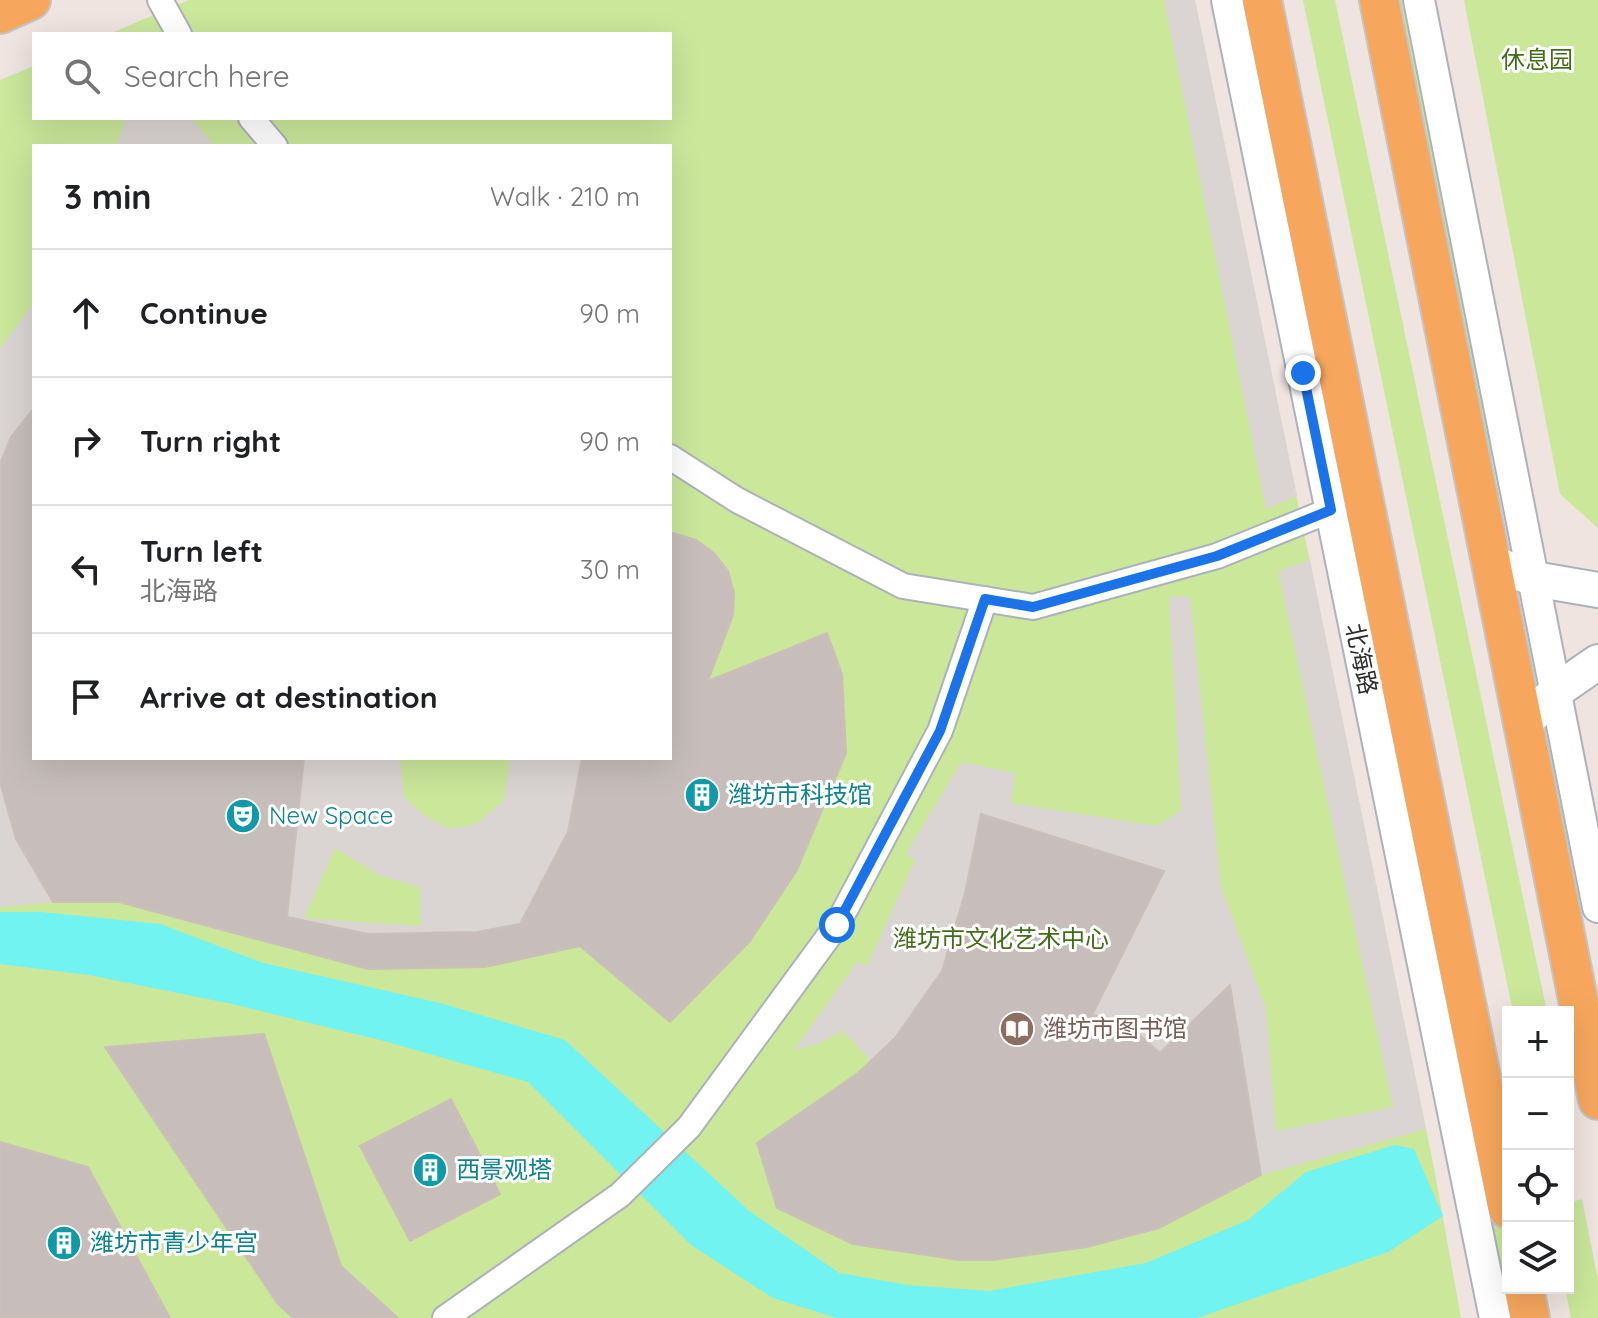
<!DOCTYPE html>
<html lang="en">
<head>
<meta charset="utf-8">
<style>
	:root { --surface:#fff; --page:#f6f6f6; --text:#202124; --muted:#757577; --line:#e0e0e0 }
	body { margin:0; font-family:Quicksand,"Noto Sans SC",sans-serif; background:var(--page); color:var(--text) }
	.controls { position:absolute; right:24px; bottom:24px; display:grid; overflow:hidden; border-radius:0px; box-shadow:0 8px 32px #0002 }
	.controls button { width:72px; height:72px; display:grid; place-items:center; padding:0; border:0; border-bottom:2px solid var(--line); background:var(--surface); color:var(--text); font:40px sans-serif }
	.stop { position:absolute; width:24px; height:24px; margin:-18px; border:6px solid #1a73e8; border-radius:50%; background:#fff }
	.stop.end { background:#1a73e8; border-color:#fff; box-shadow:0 2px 8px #0008 }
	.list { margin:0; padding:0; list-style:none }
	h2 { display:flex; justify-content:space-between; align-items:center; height:104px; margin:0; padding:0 32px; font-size:34px }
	h2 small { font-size:26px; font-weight:400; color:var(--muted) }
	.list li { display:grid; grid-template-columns:52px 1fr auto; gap:24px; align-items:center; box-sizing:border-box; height:128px; padding:0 32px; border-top:2px solid var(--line) }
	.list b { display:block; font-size:30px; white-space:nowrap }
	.list p { margin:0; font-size:26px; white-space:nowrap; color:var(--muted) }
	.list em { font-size:26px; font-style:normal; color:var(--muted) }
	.icon { flex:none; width:44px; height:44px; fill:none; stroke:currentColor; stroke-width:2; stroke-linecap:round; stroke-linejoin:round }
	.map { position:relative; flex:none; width:1598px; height:1318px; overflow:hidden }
	.search { position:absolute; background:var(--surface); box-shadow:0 8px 32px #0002; left:32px; top:32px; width:640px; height:88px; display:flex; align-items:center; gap:20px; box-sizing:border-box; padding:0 28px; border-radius:0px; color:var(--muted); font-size:30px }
	.panel { position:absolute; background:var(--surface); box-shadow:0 8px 32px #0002; left:32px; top:144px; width:640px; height:616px; border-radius:0px }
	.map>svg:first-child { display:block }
</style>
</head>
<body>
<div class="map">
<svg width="1598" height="1318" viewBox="0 0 1598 1318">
	<rect width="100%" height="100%" fill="#efe4df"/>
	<g fill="#cae79a" fill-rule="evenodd">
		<path d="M189 0H1195L1434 1168 1461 1318H0V80L34 66V118H670V34H109ZM34 146H670V758H34Z"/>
		<path d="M1303 0H1335L1547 1012H1513Z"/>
		<path d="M1388 0H1402L1495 457 1483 462Z"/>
		<path d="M1464 0H1598V528L1560 494Z"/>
		<path d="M1547 749 1557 755 1584 896 1570 899Z"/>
		<path d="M1582 1199 1598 1280V1318H1571L1565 1288H1568V1203Z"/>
		<path d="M1501 1219 1508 1255V1288L1521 1318H1510L1490 1221Z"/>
	</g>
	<g fill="#dad5d2" fill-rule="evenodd">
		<path d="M1164 0H1195L1297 496 1266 509Z"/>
		<path d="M126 118H191L214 146H116Z"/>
		<path d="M34 302V408L11 437 0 464V349Z"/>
		<path d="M1310 560 1426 1129 1261 1175 1230 986 1159 1055 1122 1020 1092 1015 1164 871 982 815 965 893 942 971 895 1038 871 1061 843 1031 815 1045 794 1050 857 962 867 966 915 860 906 854 961 762 1015 773 1011 803 1157 826 1181 810 1169 597 1190 596 1221 887 1266 1008 1276 1131 1393 1107 1278 571Z"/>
		<path d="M304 758H400L404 797 425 816 449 829 476 824 504 800 510 758H582L568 832 530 904 547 918 477 932 368 934 287 917ZM335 848 379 875 420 887 421 926 304 918Z"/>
		<path d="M0 783 16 839 53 902 0 907Z"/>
	</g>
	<path fill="#70f3f1" d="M0 912H41L160 924 263 963 440 1003 565 1040 749 1211 839 1273 907 1285 989 1291 1146 1263 1248 1220 1306 1172 1395 1145 1414 1149 1443 1216 1388 1252 1197 1318H837L773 1298 691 1245 528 1082 384 1041 232 1004 89 975 0 964Z"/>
	<g fill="#c7bebb" stroke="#cbbfb8" stroke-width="2">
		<path d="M34 408V758H304L287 917 368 934 477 932 520 924 568 832 582 758H670V532L696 540 714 553 728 571 734 593 733 615 708 681 827 633 842 674 846 753 797 870 750 941 670 1022 580 946 485 967 368 969 119 902H53L16 839 0 782V464L11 437Z"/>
		<path d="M981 814 1164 871 1092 1015 1122 1020 1160 1053 1230 985 1261 1175 1159 1228 1087 1247 992 1260H959L853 1244 777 1208 757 1143 858 1073 895 1038 942 971 965 893Z"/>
		<path d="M264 1034 341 1266 398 1318H293L277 1303 105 1047Z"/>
		<path d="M451 1099 500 1194 410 1241 360 1146Z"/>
		<path d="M0 1142 88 1167 170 1318H0Z"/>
	</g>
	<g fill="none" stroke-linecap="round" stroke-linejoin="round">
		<g stroke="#acb2ba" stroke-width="28">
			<g id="minor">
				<path d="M160 0 179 34"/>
				<path d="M251 118 275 146"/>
				<path d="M670 457 737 500 903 586 1033 607 1217 556 1331 510"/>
				<path d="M445 1318 620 1195 689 1127 837 925 940 731 985 599"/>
			</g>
		</g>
		<g stroke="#acb2ba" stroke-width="34">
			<g id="tertiary">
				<path d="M1227 0 1495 1318"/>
				<path d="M1419 0 1598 907"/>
			</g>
		</g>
		<g stroke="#acb2ba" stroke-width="38">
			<g id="secondary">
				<path d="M1491 562 1534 579 1598 590"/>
				<path d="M1523 725 1556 691 1598 662"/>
			</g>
		</g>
		<g stroke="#c4c4c4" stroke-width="42">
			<g id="primary">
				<path d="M1262 0 1508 1209"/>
				<path d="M1379 0 1598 1100"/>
				<path d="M0 14 31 0"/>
				<path d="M1524 1288 1530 1318"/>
			</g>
		</g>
		<use href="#minor" stroke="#fff" stroke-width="24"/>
		<use href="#tertiary" stroke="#fff" stroke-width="30"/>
		<use href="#secondary" stroke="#fff" stroke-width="34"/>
		<use href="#primary" stroke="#f6a75d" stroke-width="38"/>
	</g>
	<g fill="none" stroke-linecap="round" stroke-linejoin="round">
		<path stroke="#1a73e8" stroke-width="10" d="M837 925 940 731 985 599 1033 607 1217 556 1331 510 1303 373"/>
	</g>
	<defs>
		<g id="building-disc" transform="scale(1.8)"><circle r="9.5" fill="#0f9aa8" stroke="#fff"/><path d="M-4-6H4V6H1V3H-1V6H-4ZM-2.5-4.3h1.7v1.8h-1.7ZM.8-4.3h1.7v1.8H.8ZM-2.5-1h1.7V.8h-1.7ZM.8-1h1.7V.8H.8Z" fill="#fff"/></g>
		<g id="theatre-disc" transform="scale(1.8)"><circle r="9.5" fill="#0f9aa8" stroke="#fff"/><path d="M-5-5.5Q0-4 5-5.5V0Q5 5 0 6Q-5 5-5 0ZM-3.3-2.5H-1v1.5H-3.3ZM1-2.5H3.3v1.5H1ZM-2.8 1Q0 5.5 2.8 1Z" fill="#fff"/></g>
		<g id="library-disc" transform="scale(1.8)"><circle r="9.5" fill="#8d6e63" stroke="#fff"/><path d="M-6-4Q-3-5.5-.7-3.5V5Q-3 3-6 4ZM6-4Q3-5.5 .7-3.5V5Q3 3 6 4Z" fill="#fff"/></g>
	</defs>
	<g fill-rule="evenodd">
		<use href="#building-disc" x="702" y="795"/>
		<use href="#theatre-disc" x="243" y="816"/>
		<use href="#library-disc" x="1017" y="1029"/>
		<use href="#building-disc" x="430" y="1170"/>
		<use href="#building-disc" x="64" y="1243"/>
	</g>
	<g text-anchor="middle" stroke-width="6" stroke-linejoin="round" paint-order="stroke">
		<g font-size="24" fill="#426e18" stroke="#fff">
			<text x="1537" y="68">休息园</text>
			<text x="1001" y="947">潍坊市文化艺术中心</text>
		</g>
		<g font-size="24" fill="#2d2d2d" stroke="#fff">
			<text transform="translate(1361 659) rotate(78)" y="8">北海路</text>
		</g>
		<g font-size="24" fill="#0d838f" stroke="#fff" text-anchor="start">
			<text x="728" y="803">潍坊市科技馆</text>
			<text x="269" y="824">New Space</text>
			<text x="456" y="1178">西景观塔</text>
			<text x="90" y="1251">潍坊市青少年宫</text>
		</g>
		<g font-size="24" fill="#785e54" stroke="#fff" text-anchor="start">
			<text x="1043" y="1037">潍坊市图书馆</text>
		</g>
	</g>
</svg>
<div class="controls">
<button>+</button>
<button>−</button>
<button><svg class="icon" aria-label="locate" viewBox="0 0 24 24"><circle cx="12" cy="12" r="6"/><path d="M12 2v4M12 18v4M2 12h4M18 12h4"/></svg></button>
<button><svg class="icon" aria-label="layers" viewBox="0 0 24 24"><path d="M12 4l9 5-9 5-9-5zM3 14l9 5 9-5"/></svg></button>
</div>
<div class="stop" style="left:837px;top:925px"></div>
<div class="stop end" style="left:1303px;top:373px"></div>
<div class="search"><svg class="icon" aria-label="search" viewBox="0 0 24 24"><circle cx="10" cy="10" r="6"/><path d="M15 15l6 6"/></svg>Search here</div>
<section class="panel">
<h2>3 min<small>Walk · 210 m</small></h2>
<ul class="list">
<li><svg class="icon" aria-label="ahead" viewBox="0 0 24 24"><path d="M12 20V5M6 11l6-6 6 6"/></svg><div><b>Continue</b></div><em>90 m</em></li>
<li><svg class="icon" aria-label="right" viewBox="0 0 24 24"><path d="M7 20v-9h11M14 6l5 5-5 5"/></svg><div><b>Turn right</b></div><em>90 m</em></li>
<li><svg class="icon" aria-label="left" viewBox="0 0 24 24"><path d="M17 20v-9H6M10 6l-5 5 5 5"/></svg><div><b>Turn left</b><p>北海路</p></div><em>30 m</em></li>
<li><svg class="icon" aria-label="arrive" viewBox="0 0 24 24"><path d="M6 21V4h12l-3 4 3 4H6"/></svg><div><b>Arrive at destination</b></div></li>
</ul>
</section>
</div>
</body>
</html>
